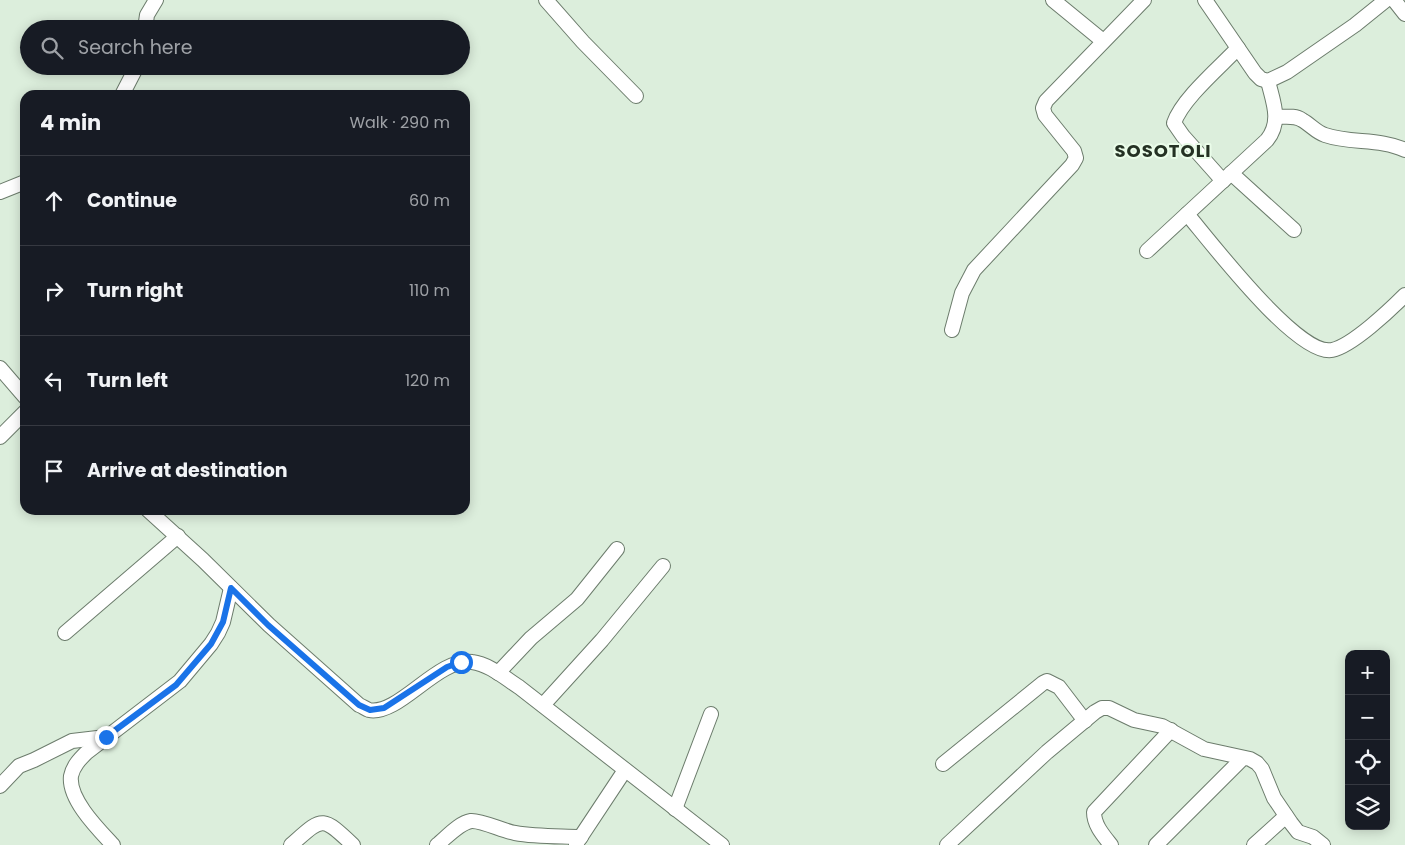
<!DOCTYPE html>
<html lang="en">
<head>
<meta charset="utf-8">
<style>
	:root { --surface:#171b24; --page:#20242c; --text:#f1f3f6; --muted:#9ea1a6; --line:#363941 }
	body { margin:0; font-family:Poppins,sans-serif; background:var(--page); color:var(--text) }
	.controls { position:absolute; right:15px; bottom:15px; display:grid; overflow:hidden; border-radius:10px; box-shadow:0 2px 12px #0003 }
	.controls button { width:45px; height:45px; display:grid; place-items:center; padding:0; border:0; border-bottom:1px solid var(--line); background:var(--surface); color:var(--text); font:25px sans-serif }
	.stop { position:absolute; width:15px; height:15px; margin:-11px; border:4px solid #1a73e8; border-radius:50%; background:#fff }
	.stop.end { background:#1a73e8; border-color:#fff; box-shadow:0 1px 5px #0008 }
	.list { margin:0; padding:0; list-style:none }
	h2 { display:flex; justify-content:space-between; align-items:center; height:65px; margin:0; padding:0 20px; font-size:21px }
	h2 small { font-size:16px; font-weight:400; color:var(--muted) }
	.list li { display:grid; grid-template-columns:32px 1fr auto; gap:15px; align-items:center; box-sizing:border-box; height:90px; padding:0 20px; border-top:1px solid var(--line) }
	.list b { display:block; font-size:19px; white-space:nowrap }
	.list em { font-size:16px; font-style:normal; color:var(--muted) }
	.icon { flex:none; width:28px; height:28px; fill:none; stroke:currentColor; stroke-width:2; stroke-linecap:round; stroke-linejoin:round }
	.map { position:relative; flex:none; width:1405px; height:845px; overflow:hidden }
	.search { position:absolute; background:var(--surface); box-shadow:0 2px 12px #0003; left:20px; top:20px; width:450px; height:55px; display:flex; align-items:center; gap:12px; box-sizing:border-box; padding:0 18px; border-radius:28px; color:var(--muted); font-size:19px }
	.panel { position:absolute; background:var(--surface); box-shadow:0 2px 12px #0003; left:20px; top:90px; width:450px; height:425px; border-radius:15px }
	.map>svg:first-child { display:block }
</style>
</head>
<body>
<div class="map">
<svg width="1405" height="845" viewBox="0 0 1405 845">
	<rect width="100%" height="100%" fill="#dceedc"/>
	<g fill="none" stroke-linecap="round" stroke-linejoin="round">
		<g stroke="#6c7c6c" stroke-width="16">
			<g id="street">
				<path d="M546 0 583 42 636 96"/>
				<path d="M1053 0 1103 41"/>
				<path d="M1205 0 1255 73 1261 79 1268 81 1287 72 1355 25 1386 0"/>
				<path d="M1394 0 1405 14"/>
				<path d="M145 29 147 15 156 0"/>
				<path d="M122 95 137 66"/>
				<path d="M1276 117C1285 117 1295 115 1302 120 1311 125 1316 132 1325 135 1351 144 1380 138 1405 150"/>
				<path d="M1231 173 1294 230"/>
				<path d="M1223 181 1183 136 1174 123C1182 99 1220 67 1238 48"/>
				<path d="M0 192 25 182"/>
				<path d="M1187 214C1210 241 1298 357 1332 350 1352 346 1390 310 1405 295"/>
				<path d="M1147 251 1267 140C1282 121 1273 102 1268 81"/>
				<path d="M952 330 962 293 974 270 1072 165 1076 158 1074 151 1045 115 1043 108 1046 101 1144 0"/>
				<path d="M0 368 25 397"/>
				<path d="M0 437 25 412"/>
				<path d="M148 510 203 560 269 625 359 705C362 706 366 709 369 710 399 716 438 657 472 662 489 664 505 678 519 687L722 845"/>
				<path d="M65 633 178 536"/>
				<path d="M498 673 531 638 577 599 617 549"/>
				<path d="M543 705 602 640 663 566"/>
				<path d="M943 764 1043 683 1047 681 1059 687 1085 721"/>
				<path d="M0 786 19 766 34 760 72 741 106 737"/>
				<path d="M675 809 711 714"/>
				<path d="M576 844 625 770"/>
				<path d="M113 845C98 829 68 799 71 776 73 766 80 759 86 753L180 681 211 644 218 633 223 622 231 588"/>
				<path d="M291 845C323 817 321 815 353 845"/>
				<path d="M437 845C447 837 459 823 471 821 481 820 503 831 515 833 537 837 559 836 581 837"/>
				<path d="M947 845 1047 752 1095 712 1102 708H1109L1134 720 1162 726 1204 749 1250 759 1257 763 1262 769 1274 798 1291 823 1298 832 1313 837 1323 845"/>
				<path d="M1111 845C1103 835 1094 825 1094 812L1171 730"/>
				<path d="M1156 845 1243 758"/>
				<path d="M1254 845 1286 816"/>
			</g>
		</g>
		<use href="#street" stroke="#fff" stroke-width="14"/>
	</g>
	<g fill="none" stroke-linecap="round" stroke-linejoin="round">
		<path stroke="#1a73e8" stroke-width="6" d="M106 737 176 685 211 644 223 622 231 588 268 625 359 705 370 710 384 708 447 667 461 662"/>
	</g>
	<g text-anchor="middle" stroke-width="4" stroke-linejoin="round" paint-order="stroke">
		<g font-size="18" font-weight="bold" letter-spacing="1" fill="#243123" stroke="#eafce9">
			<text x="1163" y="157">SOSOTOLI</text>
		</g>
	</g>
</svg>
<div class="controls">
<button>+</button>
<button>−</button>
<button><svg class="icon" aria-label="locate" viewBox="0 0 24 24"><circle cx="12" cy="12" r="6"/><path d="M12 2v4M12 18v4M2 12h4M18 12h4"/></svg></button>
<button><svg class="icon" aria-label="layers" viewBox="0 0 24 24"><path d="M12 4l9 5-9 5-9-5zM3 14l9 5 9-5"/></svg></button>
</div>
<div class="stop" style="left:461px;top:662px"></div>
<div class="stop end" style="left:106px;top:737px"></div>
<div class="search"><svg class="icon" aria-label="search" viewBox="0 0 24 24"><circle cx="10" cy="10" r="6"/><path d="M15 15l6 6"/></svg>Search here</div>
<section class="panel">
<h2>4 min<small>Walk · 290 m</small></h2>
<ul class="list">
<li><svg class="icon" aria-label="ahead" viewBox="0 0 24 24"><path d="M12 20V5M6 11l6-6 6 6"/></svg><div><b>Continue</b></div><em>60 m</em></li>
<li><svg class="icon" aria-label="right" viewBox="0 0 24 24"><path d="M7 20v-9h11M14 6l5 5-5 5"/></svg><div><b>Turn right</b></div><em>110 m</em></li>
<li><svg class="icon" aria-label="left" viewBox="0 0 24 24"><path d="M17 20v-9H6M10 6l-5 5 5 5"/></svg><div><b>Turn left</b></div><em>120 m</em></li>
<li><svg class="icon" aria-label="arrive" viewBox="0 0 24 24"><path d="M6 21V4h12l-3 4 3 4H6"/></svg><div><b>Arrive at destination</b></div></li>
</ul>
</section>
</div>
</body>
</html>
